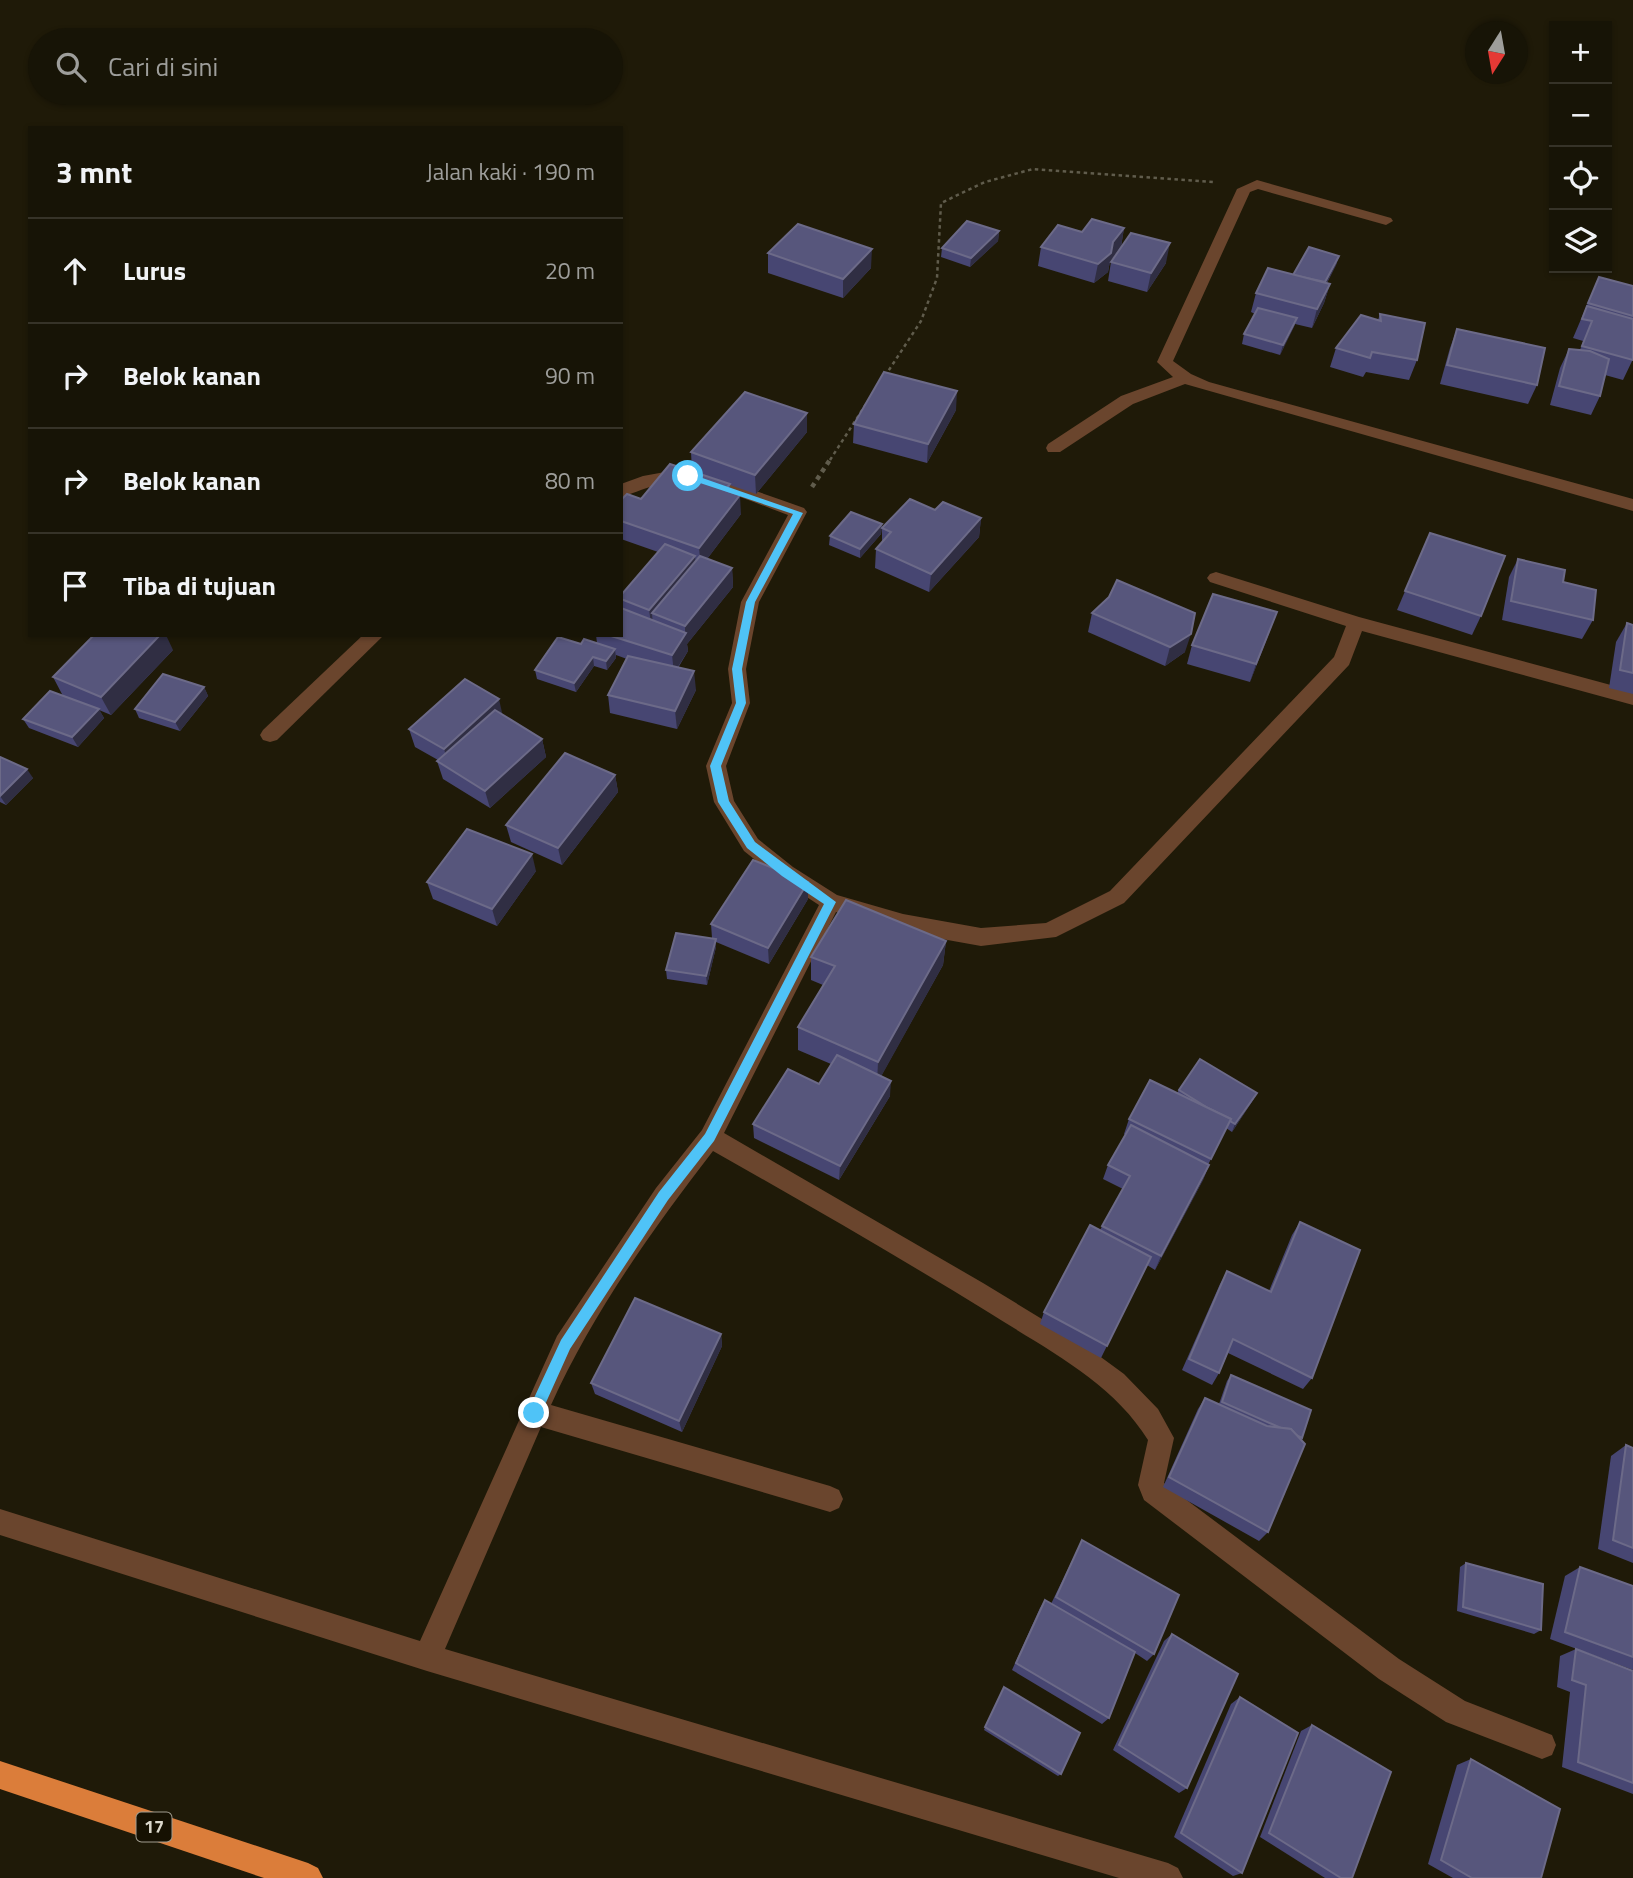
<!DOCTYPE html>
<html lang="id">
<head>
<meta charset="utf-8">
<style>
	:root { --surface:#171406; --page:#242114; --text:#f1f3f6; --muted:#9e9e9b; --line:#363328 }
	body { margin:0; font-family:"Titillium Web",sans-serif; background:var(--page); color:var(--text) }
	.controls { position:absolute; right:21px; top:21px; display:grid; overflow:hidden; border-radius:0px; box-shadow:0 2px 5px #0004 }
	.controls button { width:63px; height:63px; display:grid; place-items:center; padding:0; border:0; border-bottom:2px solid var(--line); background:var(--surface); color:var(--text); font:35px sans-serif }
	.compass { position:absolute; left:1465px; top:21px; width:63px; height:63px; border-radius:50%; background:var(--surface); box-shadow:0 2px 5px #0004; rotate:191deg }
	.stop { position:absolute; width:21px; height:21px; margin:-16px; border:5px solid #4fc3f7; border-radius:50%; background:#fff }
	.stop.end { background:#4fc3f7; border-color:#fff; box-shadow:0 2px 7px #0008 }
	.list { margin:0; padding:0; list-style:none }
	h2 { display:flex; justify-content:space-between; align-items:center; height:91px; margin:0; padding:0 28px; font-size:30px }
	h2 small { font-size:23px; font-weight:400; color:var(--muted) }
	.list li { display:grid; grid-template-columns:46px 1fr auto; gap:21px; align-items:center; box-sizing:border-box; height:105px; padding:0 28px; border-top:2px solid var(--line) }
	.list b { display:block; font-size:26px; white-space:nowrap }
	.list em { font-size:23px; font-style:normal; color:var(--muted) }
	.icon { flex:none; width:38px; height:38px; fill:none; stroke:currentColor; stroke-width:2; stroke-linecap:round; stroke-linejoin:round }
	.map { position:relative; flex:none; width:1633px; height:1878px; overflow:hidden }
	.search { position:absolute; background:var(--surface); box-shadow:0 2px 5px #0004; left:28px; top:28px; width:595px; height:77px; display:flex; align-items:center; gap:18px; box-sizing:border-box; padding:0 24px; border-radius:38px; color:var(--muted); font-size:26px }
	.panel { position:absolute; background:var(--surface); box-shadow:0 2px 5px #0004; left:28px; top:126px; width:595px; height:511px; border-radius:0px }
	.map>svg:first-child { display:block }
</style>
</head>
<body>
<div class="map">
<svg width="1633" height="1878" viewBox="0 0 1633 1878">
	<rect width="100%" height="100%" fill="#1f1a08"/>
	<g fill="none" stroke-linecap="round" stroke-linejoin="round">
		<g stroke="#605c4c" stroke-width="2.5" stroke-dasharray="3.5 3.5" stroke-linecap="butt">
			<path d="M885 376 921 321 937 278 941 203 985 182 1033 169 1214 182"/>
			<path d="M830 460 868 401"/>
		</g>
		<path stroke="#605c4c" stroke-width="4.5" stroke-dasharray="4.5 4.5" stroke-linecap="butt" d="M812 487 831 458"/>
		<g fill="#6a452d" fill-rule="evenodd">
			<path d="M1257 180 1391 218 1393 221 1386 225 1258 189 1250 192 1173 361 1191 374 1209 382 1633 499V511L1185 384 1133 404 1060 452H1048L1046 448 1048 444 1121 396 1173 377 1157 362 1237 189Z"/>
			<path d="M665 472C715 474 758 492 804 508L807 512 759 602 746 669 750 703 726 766 734 801 758 839 793 867 837 895 903 914 981 928 1046 923 1110 891 1334 657 1346 626 1210 582 1207 578 1210 574 1216 572 1359 617 1633 691V705L1362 631 1349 665 1124 903 1056 937 981 946 903 932 836 912 724 1133 983 1283 1083 1344 1124 1374 1158 1409 1174 1438 1164 1483 1399 1659 1465 1701 1552 1735 1556 1745 1552 1755 1542 1759 1446 1722 1379 1679 1144 1500 1138 1485 1148 1440C1112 1381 1044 1348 988 1312 897 1256 805 1203 713 1151 652 1230 592 1314 551 1405L830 1486 839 1490 843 1499 839 1508 830 1512 541 1427 445 1649 1168 1863 1178 1868 1183 1878H1119L427 1671 0 1535V1509L420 1641 557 1336 656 1188 702 1130 819 905 779 879 744 851 714 802 706 766 732 703 728 669 741 602 788 515C749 501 705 479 663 484 648 486 635 493 621 497V484L643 476Z"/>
			<path d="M363 635H384L277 740 270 742 263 740 260 735 263 730Z"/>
		</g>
		<path fill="#db7d3a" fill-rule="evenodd" d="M0 1761 308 1863 318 1868 323 1878H264L0 1789Z"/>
	</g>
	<g fill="#474672">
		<path d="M1124 228 1121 247 1110 261 1108 272 1094 283 1038 266 1041 247 1082 232Z"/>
		<path d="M999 231 998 241 970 267 941 257 942 248Z"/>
		<path d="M768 253 871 268 843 298 768 273Z"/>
		<path d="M1339 256 1336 265 1327 283 1330 284 1324 303 1312 328 1295 324 1280 355 1242 344 1244 334 1255 314 1251 312 1256 293 1293 275Z"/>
		<path d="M1111 262 1166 263 1147 292 1108 281Z"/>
		<path d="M1599 277 1633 286V359L1623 380 1605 375 1600 396 1591 415 1550 405 1560 368 1569 349 1580 350 1583 341 1573 338Z"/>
		<path d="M1380 314 1417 360 1409 380 1366 372 1363 377 1330 367 1336 348 1378 320Z"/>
		<path d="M1457 329 1537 385 1528 404 1440 384 1450 348Z"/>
		<path d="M956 410 927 463 853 443 854 424Z"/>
		<path d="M807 413V432L756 494 730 485V492L741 514 707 559 732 568 733 587 687 644 688 651 678 668 696 690 677 729 610 713 608 695 627 659 616 655V658L607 670 594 666 576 692 537 679 535 670 581 644 597 643 596 635H621V595L658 552 621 539V500L641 499 715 479 692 471 691 452Z"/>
		<path d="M935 510 981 518 979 537 929 592 875 568 876 549 882 542V528Z"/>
		<path d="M882 524 881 534 860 558 829 545 830 536Z"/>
		<path d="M1430 533 1481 616 1472 635 1397 610Z"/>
		<path d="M1518 559 1563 582 1593 620 1582 639 1502 620 1509 577Z"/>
		<path d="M1277 612 1250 682 1187 664 1192 645Z"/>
		<path d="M1092 613 1185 652 1165 666 1088 632Z"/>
		<path d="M1627 623 1633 625V694L1609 688 1616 642Z"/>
		<path d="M173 650 111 715 99 710 104 718 78 747 29 728 23 719 63 696 53 677Z"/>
		<path d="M204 687 208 696 180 731 139 718 135 709Z"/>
		<path d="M503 715 542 739 546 757 490 808 443 779 437 761 438 760 415 747 409 729Z"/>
		<path d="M0 757 33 778 6 805 0 802Z"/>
		<path d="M615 775 618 792 562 865 511 842 506 825Z"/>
		<path d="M536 871 497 926 433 899 427 882Z"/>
		<path d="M808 899 769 964 716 942V947L707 985 667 979 666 970 712 938 711 924Z"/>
		<path d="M946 941 943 965 881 1076 890 1096 839 1180 754 1138 753 1124 819 1084 831 1064 798 1050V1027L823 985 811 980V957Z"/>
		<path d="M1179 1090 1257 1093 1253 1100 1232 1132 1226 1128 1208 1165H1209L1203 1180 1155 1270 1147 1265 1101 1358 1040 1324 1044 1312 1100 1230 1123 1189 1103 1179 1108 1165 1125 1135 1124 1134 1129 1119 1177 1093Z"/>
		<path d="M1300 1222 1312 1378 1303 1389 1228 1353 1219 1373 1212 1385 1182 1370 1220 1284 1227 1271 1269 1291 1292 1235Z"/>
		<path d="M721 1334 722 1346 682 1432 595 1394 591 1383Z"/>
		<path d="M1231 1375 1302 1438 1300 1440 1268 1532 1259 1541 1163 1487 1198 1409 1205 1398 1219 1404 1227 1381Z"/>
		<path d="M1626 1445 1633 1448V1563L1598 1549 1611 1456Z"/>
		<path d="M1082 1540 1154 1654 1147 1661 1135 1653 1109 1718 1102 1724 1012 1670 1040 1608 1045 1600 1051 1604Z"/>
		<path d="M1466 1563 1541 1630 1534 1634 1457 1611 1460 1567Z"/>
		<path d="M1580 1567 1633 1586V1670L1550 1639 1565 1576Z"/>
		<path d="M1172 1634 1187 1788 1179 1793 1113 1750 1164 1641Z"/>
		<path d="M1576 1649 1633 1671V1794L1562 1767 1570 1692 1557 1687 1560 1656Z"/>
		<path d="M1004 1687 1061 1774 1058 1776 984 1730Z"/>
		<path d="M1240 1697 1242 1873 1233 1876 1174 1837 1231 1704Z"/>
		<path d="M1312 1725 1352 1878H1325L1260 1837 1301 1731Z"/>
		<path d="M1471 1759 1541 1878H1453L1428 1864 1457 1765Z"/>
	</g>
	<g fill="#302e43">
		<path d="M1124 228 1121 247 1110 261 1108 272 1094 283 1098 264Z"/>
		<path d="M999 231 998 241 970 267 971 258Z"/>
		<path d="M1170 243 1166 263 1147 292 1151 273Z"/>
		<path d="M872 249 871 268 843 298V279Z"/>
		<path d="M1339 256 1336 265 1319 297 1322 287Z"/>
		<path d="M1330 284 1324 303 1312 328 1317 309Z"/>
		<path d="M1297 318 1294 327 1280 355 1283 345Z"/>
		<path d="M957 391 956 410 927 463 928 444Z"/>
		<path d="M807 413V432L756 494 755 475Z"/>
		<path d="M740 495 741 514 701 567 699 548Z"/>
		<path d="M981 518 979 537 929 592 931 574Z"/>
		<path d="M882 524 881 534 860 558V549Z"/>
		<path d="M695 556 697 575 652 613 653 627 652 629 649 610Z"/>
		<path d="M732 568 733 587 687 644 688 651 674 673 672 655 685 634V626Z"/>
		<path d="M1277 612 1270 631 1250 682 1256 664Z"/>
		<path d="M1191 634 1185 652 1165 666 1170 647Z"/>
		<path d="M160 635H166L173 650 111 715 101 697Z"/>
		<path d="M615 649 616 658 607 670 606 661Z"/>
		<path d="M593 657 594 666 576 692 574 683Z"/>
		<path d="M694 671 696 690 677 729 675 711Z"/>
		<path d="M204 687 208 696 180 731 175 722Z"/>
		<path d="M499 699 503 717 449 766 444 749Z"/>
		<path d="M99 709 104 718 78 747 72 737Z"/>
		<path d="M542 739 546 757 490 808 485 791Z"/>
		<path d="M27 769 33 778 6 805 0 796Z"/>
		<path d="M615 775 618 792 562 865 558 848Z"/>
		<path d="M532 854 536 871 497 926 492 909Z"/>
		<path d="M808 882V899L769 964 768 948Z"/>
		<path d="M716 939V947L707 985 706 976Z"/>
		<path d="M946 941 943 965 877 1084 878 1062Z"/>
		<path d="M891 1081 890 1096 839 1180 840 1166Z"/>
		<path d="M1257 1093 1253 1100 1232 1132 1235 1124Z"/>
		<path d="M1209 1165 1203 1180 1155 1270 1161 1256Z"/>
		<path d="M721 1334 722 1346 682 1432 679 1421Z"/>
	</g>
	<g fill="#57567c" stroke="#6c6a88" stroke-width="2">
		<path d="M1092 219 1124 228 1113 242 1111 253 1098 264 1041 247 1058 225 1082 232Z"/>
		<path d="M967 221 999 231 971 258 942 248Z"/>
		<path d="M798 224 872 249 843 279 768 253Z"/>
		<path d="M1131 233 1170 243 1151 273 1111 262Z"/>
		<path d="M1309 247 1339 256 1325 282 1293 275Z"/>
		<path d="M1268 268 1330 284 1317 309 1256 293Z"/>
		<path d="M1599 277 1633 286V316L1588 303Z"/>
		<path d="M1587 306 1633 319V360L1582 346 1592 321 1582 319Z"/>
		<path d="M1258 308 1297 318 1283 345 1244 334Z"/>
		<path d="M1380 314 1425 323 1417 360 1372 352 1370 358 1336 348 1361 315 1381 321Z"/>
		<path d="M1457 329 1545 348 1537 385 1447 365Z"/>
		<path d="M1569 349 1590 351 1609 359 1600 396 1559 386Z"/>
		<path d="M884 372 957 391 928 444 854 424Z"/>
		<path d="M745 392 807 413 755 475 691 452Z"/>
		<path d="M670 464 730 484 725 490 740 495 699 548 621 521V500L627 494 641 499Z"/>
		<path d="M910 499 935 510 943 502 981 518 931 574 876 549 891 532 882 528Z"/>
		<path d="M851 512 882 524 860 549 830 536Z"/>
		<path d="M1430 533 1505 556 1481 616 1405 591Z"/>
		<path d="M665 544 695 556 649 610 621 599V595Z"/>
		<path d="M700 556 732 568 685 626 652 613Z"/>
		<path d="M1518 559 1565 570 1563 582 1596 590 1593 620 1511 601Z"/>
		<path d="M1117 580 1195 613 1191 634 1170 647 1092 613 1109 597Z"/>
		<path d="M1213 594 1277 612 1256 664 1192 645Z"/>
		<path d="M621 608 686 633 672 655 608 635H621Z"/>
		<path d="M1627 623 1633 625V673L1620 670Z"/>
		<path d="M94 635H160L101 697 53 677Z"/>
		<path d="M558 637 581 644 584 639 615 649 606 661 593 657 574 683 535 670Z"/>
		<path d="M628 656 694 671 675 711 608 695Z"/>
		<path d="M163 674 204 687 175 722 135 709Z"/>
		<path d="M465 679 499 699 444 749 409 729Z"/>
		<path d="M50 691 99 709 72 737 23 719Z"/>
		<path d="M495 710 542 739 485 791 437 761Z"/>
		<path d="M565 753 615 775 558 848 506 825Z"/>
		<path d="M0 757 27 769 0 796Z"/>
		<path d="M467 829 532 854 492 909 427 882Z"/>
		<path d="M753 860 808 882 768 948 711 924Z"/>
		<path d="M846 900 946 941 878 1062 798 1027 835 966 811 957Z"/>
		<path d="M676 933 716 939 706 976 666 970Z"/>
		<path d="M837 1055 891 1081 840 1166 753 1124 788 1069 819 1084Z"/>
		<path d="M1200 1059 1257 1093 1235 1124 1230 1121 1231 1119 1208 1108 1179 1090Z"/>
		<path d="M1150 1080 1231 1119 1211 1159 1129 1119Z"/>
		<path d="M1131 1125 1209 1165 1161 1256 1102 1226 1130 1176 1108 1165Z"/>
		<path d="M1300 1222 1360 1250 1312 1378 1233 1339 1219 1373 1189 1359 1227 1271 1271 1292Z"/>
		<path d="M1090 1225 1151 1257 1107 1346 1044 1312Z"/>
		<path d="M635 1298 721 1334 679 1421 591 1383Z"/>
		<path d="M1231 1375 1311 1410 1302 1438 1296 1435 1291 1429 1281 1428 1222 1402Z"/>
		<path d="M1205 1398 1267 1426 1291 1429 1305 1444 1268 1532 1169 1477Z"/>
		<path d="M1626 1445 1633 1448V1548L1613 1540Z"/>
		<path d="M1082 1540 1179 1595 1154 1654 1056 1597Z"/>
		<path d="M1466 1563 1543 1584 1541 1630 1463 1607Z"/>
		<path d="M1580 1567 1633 1586V1657L1565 1632Z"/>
		<path d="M1045 1600 1135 1652 1109 1718 1016 1663Z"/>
		<path d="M1172 1634 1238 1674 1187 1788 1119 1745Z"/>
		<path d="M1576 1649 1633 1671V1783L1578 1762 1586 1685 1572 1680Z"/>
		<path d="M1004 1687 1080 1733 1061 1774 985 1727Z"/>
		<path d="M1240 1697 1298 1733 1242 1873 1181 1833Z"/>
		<path d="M1312 1725 1391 1772 1352 1878H1341L1269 1833Z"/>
		<path d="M1471 1759 1560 1809 1541 1878H1472L1441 1860Z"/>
	</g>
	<path fill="#4fc3f7" d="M688 473 803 513 755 602 742 669 746 703 721 766 729 801 755 842 836 902 714 1141 668 1200 570 1349 539 1418 534 1420 527 1413 561 1340 659 1192 705 1134 824 904 782 876 747 848 718 802 710 766 736 703 732 669 746 602 793 514 685 478V474Z"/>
	<g text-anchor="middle" stroke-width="5" stroke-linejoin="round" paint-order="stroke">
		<rect fill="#161102" stroke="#a19d90" stroke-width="2" x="136.5" y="1812.5" width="35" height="29" rx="5"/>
		<g font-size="18" font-weight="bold" fill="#dcd9cd">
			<text x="154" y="1833">17</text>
		</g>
	</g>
</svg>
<div class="controls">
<button>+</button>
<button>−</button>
<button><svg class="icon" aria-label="locate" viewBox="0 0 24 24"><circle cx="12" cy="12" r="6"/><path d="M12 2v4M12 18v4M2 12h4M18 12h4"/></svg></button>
<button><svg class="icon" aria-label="layers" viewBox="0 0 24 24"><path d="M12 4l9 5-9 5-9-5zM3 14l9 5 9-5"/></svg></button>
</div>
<svg class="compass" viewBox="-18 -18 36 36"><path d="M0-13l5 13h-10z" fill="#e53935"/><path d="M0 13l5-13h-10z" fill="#9e9e9b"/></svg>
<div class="stop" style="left:688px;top:476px"></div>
<div class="stop end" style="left:534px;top:1413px"></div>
<div class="search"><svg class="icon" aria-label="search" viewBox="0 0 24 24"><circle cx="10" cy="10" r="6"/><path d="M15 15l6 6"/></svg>Cari di sini</div>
<section class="panel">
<h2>3 mnt<small>Jalan kaki · 190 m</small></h2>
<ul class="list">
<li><svg class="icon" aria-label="ahead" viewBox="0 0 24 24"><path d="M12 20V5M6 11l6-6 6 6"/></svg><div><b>Lurus</b></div><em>20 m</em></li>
<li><svg class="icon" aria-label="right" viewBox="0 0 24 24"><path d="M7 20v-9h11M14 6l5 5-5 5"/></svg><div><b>Belok kanan</b></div><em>90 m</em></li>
<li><svg class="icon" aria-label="right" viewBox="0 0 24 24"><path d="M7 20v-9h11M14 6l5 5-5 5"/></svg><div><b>Belok kanan</b></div><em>80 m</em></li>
<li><svg class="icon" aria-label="arrive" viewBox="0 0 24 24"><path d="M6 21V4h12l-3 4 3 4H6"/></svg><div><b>Tiba di tujuan</b></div></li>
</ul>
</section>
</div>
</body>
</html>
